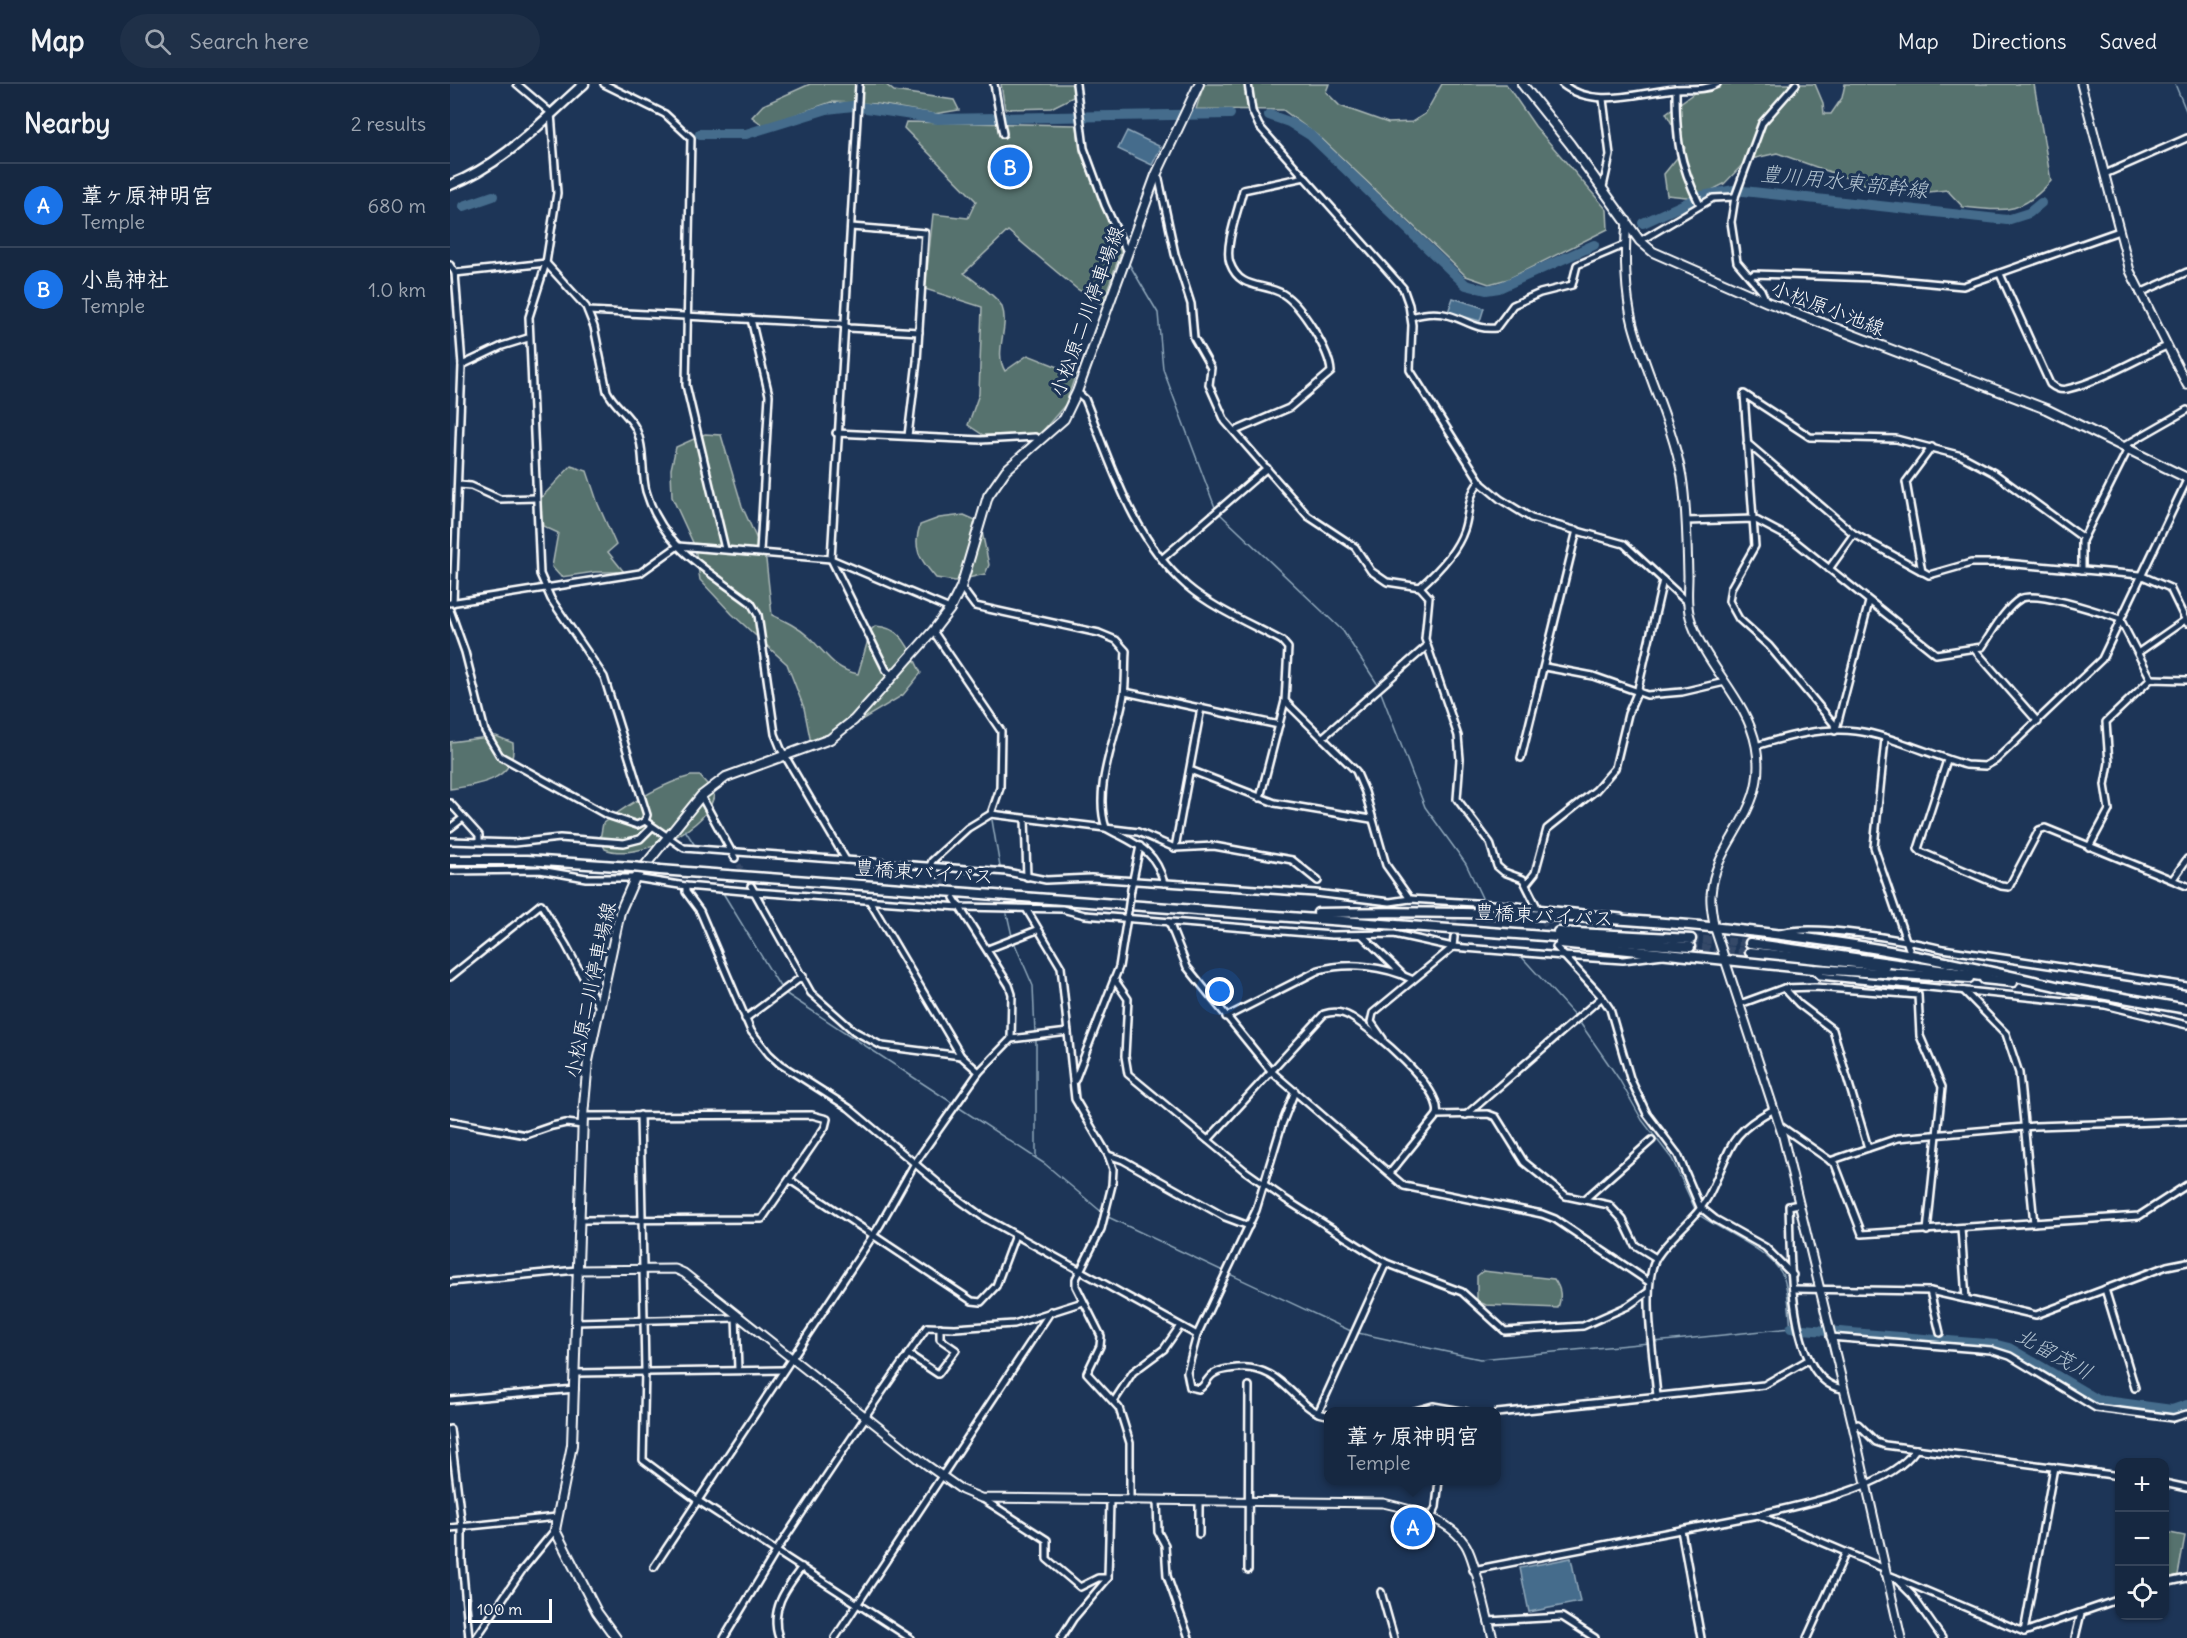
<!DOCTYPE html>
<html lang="en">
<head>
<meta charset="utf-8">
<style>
	:root { --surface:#162841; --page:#1f3048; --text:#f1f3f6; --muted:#9ea6b1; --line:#35445a; --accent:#1a73e8 }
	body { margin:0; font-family:Delius,"Klee One",sans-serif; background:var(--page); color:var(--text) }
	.controls { position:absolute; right:18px; bottom:18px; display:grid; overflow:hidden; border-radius:12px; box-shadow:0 2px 4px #0004 }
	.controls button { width:54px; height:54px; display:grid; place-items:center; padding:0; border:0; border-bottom:2px solid var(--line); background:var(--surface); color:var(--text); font:30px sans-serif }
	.scale { position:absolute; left:18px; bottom:15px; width:84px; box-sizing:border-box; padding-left:6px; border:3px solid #fff; border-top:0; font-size:16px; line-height:21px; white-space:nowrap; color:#fff; -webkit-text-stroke:4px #1d3557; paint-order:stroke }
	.you { position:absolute; left:770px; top:908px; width:21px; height:21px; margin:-15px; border:4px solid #fff; border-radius:50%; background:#1a73e8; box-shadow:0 0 0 9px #1a73e833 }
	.badge { display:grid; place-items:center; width:39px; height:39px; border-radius:50%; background:var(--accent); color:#fff; font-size:20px; font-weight:700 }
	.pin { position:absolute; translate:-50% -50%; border:3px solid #fff; box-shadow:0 2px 6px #0006 }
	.popup { position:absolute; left:874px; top:1323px; width:177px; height:78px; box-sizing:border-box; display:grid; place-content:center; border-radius:12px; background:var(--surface); filter:drop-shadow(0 2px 4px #0005); font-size:20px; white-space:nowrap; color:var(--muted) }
	.popup b { font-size:22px; color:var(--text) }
	.popup::after { content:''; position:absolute; left:50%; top:100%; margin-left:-12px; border:12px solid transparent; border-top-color:var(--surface) }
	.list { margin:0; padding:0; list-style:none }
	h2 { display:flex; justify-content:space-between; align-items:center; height:78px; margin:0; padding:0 24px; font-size:26px }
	h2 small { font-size:20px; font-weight:400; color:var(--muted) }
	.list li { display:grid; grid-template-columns:39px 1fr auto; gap:18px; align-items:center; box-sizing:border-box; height:84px; padding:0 24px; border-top:2px solid var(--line) }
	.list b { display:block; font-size:22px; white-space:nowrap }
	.list p { margin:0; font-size:20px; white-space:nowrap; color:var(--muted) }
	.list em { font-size:20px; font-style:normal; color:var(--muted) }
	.icon { flex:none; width:33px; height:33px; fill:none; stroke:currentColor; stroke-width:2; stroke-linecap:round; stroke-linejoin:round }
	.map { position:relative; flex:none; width:1737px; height:1554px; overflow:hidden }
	header { display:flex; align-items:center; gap:36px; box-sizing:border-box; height:84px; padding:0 30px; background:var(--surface); border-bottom:2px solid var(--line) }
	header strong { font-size:28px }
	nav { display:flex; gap:33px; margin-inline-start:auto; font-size:21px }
	.search { width:420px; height:54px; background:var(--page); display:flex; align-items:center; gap:15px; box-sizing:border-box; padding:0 21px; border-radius:33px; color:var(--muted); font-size:22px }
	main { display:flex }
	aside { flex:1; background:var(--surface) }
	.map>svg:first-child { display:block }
</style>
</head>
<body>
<header>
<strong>Map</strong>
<div class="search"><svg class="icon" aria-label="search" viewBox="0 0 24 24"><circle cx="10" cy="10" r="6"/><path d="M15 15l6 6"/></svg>Search here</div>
<nav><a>Map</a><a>Directions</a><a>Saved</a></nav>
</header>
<main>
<aside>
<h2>Nearby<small>2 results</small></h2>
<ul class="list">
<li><span class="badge">A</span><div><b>葦ヶ原神明宮</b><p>Temple</p></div><em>680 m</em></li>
<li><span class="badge">B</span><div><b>小島神社</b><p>Temple</p></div><em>1.0 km</em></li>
</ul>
</aside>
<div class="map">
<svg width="1737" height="1554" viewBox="0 0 1737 1554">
	<rect width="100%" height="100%" fill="#1d3557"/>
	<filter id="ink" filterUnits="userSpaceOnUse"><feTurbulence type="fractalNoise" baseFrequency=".0167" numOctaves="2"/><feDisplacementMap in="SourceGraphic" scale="12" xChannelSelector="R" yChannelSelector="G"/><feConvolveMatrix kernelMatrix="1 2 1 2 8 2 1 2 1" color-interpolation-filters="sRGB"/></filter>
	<g filter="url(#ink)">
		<g fill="#57726e" stroke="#abb8b6" stroke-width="1.5">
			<path d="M360 0H435L444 7 504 16 509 26 484 30 428 20 381 18 314 42 302 33 313 21Z"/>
			<path d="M551 0H621L629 10 601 24 555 25Z"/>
			<path d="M754 0H879L876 8 890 22 938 39 962 38 975 30 992 0H1056L1085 42 1157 126 1158 145 1058 195 1039 200 1016 192 872 55 833 26 746 25Z"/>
			<path d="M1257 0H1365L1373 19 1374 30H1381L1392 14 1395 0H1584L1601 97C1571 131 1555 127 1513 123L1497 106 1460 110 1425 104 1327 69 1297 76 1274 100 1246 114 1217 111 1214 90 1235 64 1216 29Z"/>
			<path d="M456 38 627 41 630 67 671 168 652 220 627 205 558 147 514 189C523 196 549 214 552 223 560 244 543 267 555 287L578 271 626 290 615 321 590 350 533 351 518 341 529 310 532 223 475 205 483 130 518 134 526 117 454 44Z"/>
			<path d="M255 350 271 351 292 422 316 476 322 531C335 537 348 543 359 553 377 570 383 585 408 590L421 546 425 542C454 543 459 566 471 589L453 611 403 641 385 657 361 659 354 624 337 580 282 530 250 496 245 463 222 413 221 385 226 363Z"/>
			<path d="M121 382 137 387 148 420 166 461 158 468 174 488H145L111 493 102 483 108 449 93 442 90 415Z"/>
			<path d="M514 431 530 438 539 481 535 490 505 497 486 494C470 475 462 466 470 441L489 434Z"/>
			<path d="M46 652 63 659C67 697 27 701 0 705V658Z"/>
			<path d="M241 692H250L264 708C264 744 186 778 155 765L150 755 153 739C179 720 210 700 241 692Z"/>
			<path d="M1033 1187 1104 1195C1111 1205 1112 1212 1108 1224L1036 1221 1027 1217V1192Z"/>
			<path d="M1715 1448 1735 1452 1728 1491 1715 1495Z"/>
		</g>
		<g fill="#446c8c" stroke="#8fa7ba" stroke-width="1.5">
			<path d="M677 47 711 63 702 81 668 65Z"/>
			<path d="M1003 214 1034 224 1030 237 998 228Z"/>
			<path d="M1121 1474 1130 1518 1079 1528 1070 1484Z"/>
		</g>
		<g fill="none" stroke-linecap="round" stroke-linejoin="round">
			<g stroke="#8fa7ba" stroke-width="1.5">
				<path d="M1725 0 1737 29"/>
				<path d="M678 178 708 229 713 285 766 426"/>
				<path d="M769 429 893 547 928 601"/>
				<path d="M930 606 975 723 1016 780 1034 818"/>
				<path d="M542 736 550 783"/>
				<path d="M235 746 244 760"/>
				<path d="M273 809 332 906"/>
				<path d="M557 830 562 852"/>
				<path d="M564 858 583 902 585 949"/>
				<path d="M1070 871 1126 933 1169 995 1192 1036 1222 1075 1246 1127"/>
				<path d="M335 909 504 1020"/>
				<path d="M586 955V1073"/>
				<path d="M508 1023 595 1080 654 1130"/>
				<path d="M658 1133 903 1248"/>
				<path d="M908 1249 1030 1275 1199 1259"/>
				<path d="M1204 1258 1341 1244C1339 1228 1339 1207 1333 1192 1321 1166 1273 1148 1249 1131"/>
			</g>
			<g stroke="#446c8c" stroke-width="10">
				<path d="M819 31 839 38 860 51 1016 201 1036 206 1049 204 1144 161"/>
				<path d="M250 50H296L377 25 403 22 488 35 780 30"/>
				<path d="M14 122 43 112"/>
				<path d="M1193 139 1252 112 1284 106 1557 136 1579 129 1591 119"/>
				<path d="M1341 1244 1547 1261 1559 1264 1648 1316 1722 1326 1737 1321"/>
			</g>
			<g stroke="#344968" stroke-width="5" stroke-dasharray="5 2.5" stroke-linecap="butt">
				<path d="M285 774 301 802"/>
				<path d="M487 790 499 808"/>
				<path d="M1090 831 1106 863"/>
				<path d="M1004 847 1006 825"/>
			</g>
			<g stroke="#344968" stroke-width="8" stroke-dasharray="8 4" stroke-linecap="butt">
				<path d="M1241 855 1300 859"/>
				<path d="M1240 863 1300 868"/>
			</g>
			<g stroke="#fff" stroke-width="10">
				<g id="minor">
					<path d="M67 0 101 29 107 109 96 179 79 233 90 490 101 515 154 593 197 731 195 737"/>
					<path d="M154 0 215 30 241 54 236 301 275 465"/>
					<path d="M409 0 381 475 436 586 442 592"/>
					<path d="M544 0 553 50"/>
					<path d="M626 0 634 64 655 121 676 166"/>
					<path d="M798 0 802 27 809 42 953 204 959 221 962 241 960 286 1032 400 1050 415 1081 434 1174 460 1238 519"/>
					<path d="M1112 0C1145 26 1188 8 1226 5 1241 4 1253 7 1267 0"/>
					<path d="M1226 5C1226 53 1228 77 1250 121"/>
					<path d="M1655 90 1737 54"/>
					<path d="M706 91 709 95 725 170 741 220 744 254 761 284 759 301 775 337 858 432 905 463 921 487 937 498 970 503 979 513 975 555 1008 652 1010 675 1007 715 1040 759 1047 782 1054 788 1073 795 1086 821"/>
					<path d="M1153 103 1160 71 1153 15"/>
					<path d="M401 143 475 149 467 277 458 352"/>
					<path d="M1190 157 1263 114 1285 113"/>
					<path d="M96 179 136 223 144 243 157 307C164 321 177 329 185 343 195 362 191 387 196 407 213 464 256 485 301 519L308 531 325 650 331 665 396 776"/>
					<path d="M0 181 5 189 12 281 3 519"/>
					<path d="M5 189 96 179"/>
					<path d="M1550 190 1600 300C1605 304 1610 307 1617 305 1649 298 1686 275 1717 262"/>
					<path d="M1300 193 1304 190 1425 194 1513 202 1669 147"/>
					<path d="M1690 209 1737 188"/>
					<path d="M1316 217 1311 206 1287 178 1281 138 1285 113 1312 39 1346 0"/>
					<path d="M138 227 391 240 399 244 469 248"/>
					<path d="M961 233C1005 219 1016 248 1046 244L1063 221 1090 209 1122 201 1127 181 1174 161"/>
					<path d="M301 235 319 311 310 468"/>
					<path d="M12 281 52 262 78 254"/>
					<path d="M627 308 635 315C661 379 682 454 737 502 764 525 801 540 832 557L838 564 835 617 810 714"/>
					<path d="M785 347 839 324 881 288C880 267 851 221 833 210 814 198 790 207 780 179 774 162 789 124 793 106L855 93"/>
					<path d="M386 349 531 356 585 353 589 356"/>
					<path d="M1297 359 1404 450 1479 491 1521 479H1555L1690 491 1720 504 1737 539"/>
					<path d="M1674 362 1737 326"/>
					<path d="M9 401 21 402 50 415 86 414"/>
					<path d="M1236 437 1304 435 1342 455 1486 570 1532 563C1542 549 1554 525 1570 515 1586 506 1652 529 1670 535L1701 595"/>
					<path d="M713 474 817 384"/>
					<path d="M1379 485 1404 450"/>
					<path d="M1632 486V457L1678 365"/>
					<path d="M1472 488 1456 398 1482 363"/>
					<path d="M511 503 525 522 649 549 666 556 676 567C675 581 676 596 674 610 668 650 642 703 656 744 685 760 705 764 714 799"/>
					<path d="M970 503C986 489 1007 467 1014 446 1020 428 1017 412 1030 397"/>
					<path d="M0 519 190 489 228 462 381 475 500 525"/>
					<path d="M0 526 15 568 35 647 50 672 157 731 187 741 195 737"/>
					<path d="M483 547 551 647 550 704 541 730"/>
					<path d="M1524 565 1588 638"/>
					<path d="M1689 568 1735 536"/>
					<path d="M1095 583 1143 592 1197 611 1232 608 1275 598"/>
					<path d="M675 608 829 641"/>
					<path d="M835 617 906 687 915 708 936 781 960 815"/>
					<path d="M1386 645 1419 518"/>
					<path d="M1385 647 1384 640 1319 562 1289 535 1279 517 1281 504 1305 462 1294 310 1360 353 1446 355 1512 372 1544 389 1633 454"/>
					<path d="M872 654 977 562"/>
					<path d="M1435 655 1424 763 1459 865"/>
					<path d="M1306 662C1338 652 1372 643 1406 647 1436 650 1484 672 1516 681L1535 682 1546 676 1652 575 1737 396"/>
					<path d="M1071 674 1127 446"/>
					<path d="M1497 676 1468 765 1471 768 1551 802 1559 803 1589 746 1595 744 1737 802"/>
					<path d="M740 686 825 719 921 735"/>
					<path d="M251 712 285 774"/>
					<path d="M0 719 29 751V757"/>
					<path d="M575 735 577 793"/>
					<path d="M195 737 234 764 557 788 596 796 641 794 865 809 940 818 960 815 1057 821 1171 833"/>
					<path d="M0 744 13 734"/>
					<path d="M0 757 64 759 110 754 174 759 190 755 202 743"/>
					<path d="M1639 763 1659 726 1655 701 1659 679 1656 638 1701 595 1737 596"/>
					<path d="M725 764 751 624"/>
					<path d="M0 787 90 786 136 794H185L236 802 304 808 510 823 612 825 635 831 882 851 944 850 1003 863 1113 872 1173 876 1213 871"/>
					<path d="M487 790 480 782 482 777 518 744 541 730 688 748 725 764 764 762 842 776 868 797"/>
					<path d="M1723 795 1737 775"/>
					<path d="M1077 799 1085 789 1097 745 1146 706 1165 684 1178 630 1187 609 1213 496"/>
					<path d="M236 802V808L250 827 301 947 319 970 330 980 399 1024 501 1110 533 1133 747 1251"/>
					<path d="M301 802 361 909 404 947 432 962 511 972"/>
					<path d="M681 805 690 762"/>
					<path d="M419 816 511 972 529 988"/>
					<path d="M577 826 611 883 625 1015 658 1071 663 1085 662 1101 651 1145 626 1195V1202L651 1252 650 1262 637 1289 669 1324 680 1359V1417"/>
					<path d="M719 838 737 883 822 988 954 1102 1092 1130 1105 1135 1199 1198"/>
					<path d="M1330 849C1366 839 1455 856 1493 865L1737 902"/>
					<path d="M912 851 952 890"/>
					<path d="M1106 863 1152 913 1160 925 1180 994 1197 1030 1228 1071 1250 1123 1265 1135 1315 1163 1343 1191"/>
					<path d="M538 865 587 846"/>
					<path d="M1364 886 1370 892 1655 921 1737 941"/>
					<path d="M0 893 91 820 116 861 149 923"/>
					<path d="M664 895 678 915 675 972 678 990 794 1086 835 1115 936 1179 1012 1208 1055 1247 1133 1242 1178 1222 1198 1208"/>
					<path d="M1334 904 1365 903 1468 911 1470 952 1492 1003 1477 1147"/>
					<path d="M1514 907 1556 950 1569 989 1584 1139"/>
					<path d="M1290 920 1334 904 1349 920 1383 946 1418 1064"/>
					<path d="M776 933 869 886C899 878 934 882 961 895"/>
					<path d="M295 935 353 892"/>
					<path d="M561 955 618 948"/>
					<path d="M933 955 921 938 923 929 1003 863 1004 853"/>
					<path d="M625 996 669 883 678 827"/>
					<path d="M845 1007 832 1040 806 1126 747 1251 737 1288 740 1303 749 1305C756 1301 758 1292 765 1289 772 1285 780 1285 787 1284 835 1279 847 1330 879 1331"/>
					<path d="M190 1031 195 1286 193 1376 247 1416 460 1554"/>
					<path d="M1016 1031 1152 913"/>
					<path d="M0 1037 76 1051 102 1042 116 1039 133 1041"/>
					<path d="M1329 1041 1385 1080 1412 1150 1689 1132 1737 1101"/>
					<path d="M758 1056 874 930C883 927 893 928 901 933 923 946 994 1005 987 1031L1038 1030 1046 1033 1074 1078 1116 1112 1159 1121 1173 1136 1185 1161 1206 1174"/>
					<path d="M658 1071 673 1076 775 1133 799 1142"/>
					<path d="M1380 1077 1448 1054 1585 1042 1737 1037"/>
					<path d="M940 1089 987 1031"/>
					<path d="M340 1096 522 1217 531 1218 546 1202 565 1151"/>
					<path d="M1134 1116 1202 1056"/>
					<path d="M1349 1120 1339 1122C1341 1165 1336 1299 1394 1305"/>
					<path d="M130 1136 312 1135 375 1043 377 1035 362 1031 133 1032"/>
					<path d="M1511 1144 1516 1215"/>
					<path d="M0 1198 127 1186"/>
					<path d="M1343 1205 1480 1207 1586 1231 1717 1182 1737 1178"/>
					<path d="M1655 1205 1685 1304"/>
					<path d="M1480 1207 1490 1249"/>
					<path d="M286 1233 288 1285"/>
					<path d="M126 1238 286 1234"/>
					<path d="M1380 1253 1541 1266 1560 1272 1646 1324 1723 1334 1737 1330"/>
					<path d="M458 1270 488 1290 506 1266 490 1255V1243"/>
					<path d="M126 1289 333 1286"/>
					<path d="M1207 1313C1205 1280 1190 1199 1207 1173 1222 1150 1249 1133 1260 1109 1282 1064 1276 1051 1324 1025"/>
					<path d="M0 1316 125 1305"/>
					<path d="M664 1317 683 1288 714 1265 730 1242"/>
					<path d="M961 1328 983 1322 1017 1328"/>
					<path d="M868 1329 936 1179"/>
					<path d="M1047 1329 1314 1301 1358 1276"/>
					<path d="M416 1331 477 1243 505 1244 564 1240 633 1218"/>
					<path d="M1403 1342 1408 1340 1426 1358 1435 1361 1670 1392"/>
					<path d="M0 1345 12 1443V1477L19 1554"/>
					<path d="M1714 1399 1737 1404"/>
					<path d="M533 1415 597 1456V1475L630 1503 648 1494H658"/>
					<path d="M707 1417 708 1448 715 1461 717 1492 739 1554"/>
					<path d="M1308 1431C1353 1420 1439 1405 1466 1365"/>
					<path d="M981 1434 986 1423 989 1396"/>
					<path d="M0 1444 107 1433"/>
					<path d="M1231 1446 1251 1554"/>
					<path d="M749 1450V1417"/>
					<path d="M204 1483 430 1141 465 1079 529 988 561 955 562 910 559 901 504 814"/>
					<path d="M798 1486 799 1302"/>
					<path d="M1023 1486 1308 1431 1433 1484"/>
					<path d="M1434 1489 1574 1548 1670 1515"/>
					<path d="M1445 1494 1462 1511 1492 1554"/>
					<path d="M1714 1499 1737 1494"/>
					<path d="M931 1508 944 1554"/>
					<path d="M1038 1537 1112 1533 1145 1554"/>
					<path d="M1574 1548 1604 1383"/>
					<path d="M26 1554 73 1485 105 1446"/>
					<path d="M274 1554 327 1466 417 1331"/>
					<path d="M329 1554C319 1526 336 1504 352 1483"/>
					<path d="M385 1554 601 1227"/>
					<path d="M611 1554 623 1535 658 1494 660 1417"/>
					<path d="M1357 1554 1395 1470"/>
					<path d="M1625 1554 1631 1529"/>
				</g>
			</g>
			<g stroke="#fff" stroke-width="11">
				<g id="tertiary">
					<path d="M1631 0 1680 187 1737 301"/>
					<path d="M1177 137C1174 169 1175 210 1183 241 1197 292 1223 341 1232 393 1237 425 1237 460 1238 492 1238 506 1236 520 1240 533 1253 580 1297 614 1306 662 1319 729 1265 754 1261 811 1260 821 1263 832 1264 842L1333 1053 1403 1342 1451 1554"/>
					<path d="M127 1186 225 1185 234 1189 474 1379 512 1406 531 1414 933 1419C960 1425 998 1434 1015 1460 1025 1474 1037 1534 1043 1554"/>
				</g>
			</g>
			<g stroke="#fff" stroke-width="12">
				<g id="secondary">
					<path d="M1072 0 1120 60 1190 157 1203 168 1317 218 1596 325 1737 394"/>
					<path d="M166 1554 147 1528 105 1446 122 1361 133 1032 138 977 170 828 185 794 251 712 276 693 380 655 404 636 483 547 500 525 511 503 538 412 556 386 614 335 627 308 706 91 749 0"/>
				</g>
			</g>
			<g stroke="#fff" stroke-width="13">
				<g id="trunk">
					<path d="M0 101C54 80 91 38 134 0"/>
					<path d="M0 776H77L182 783"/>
					<path d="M210 786 1240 863"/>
					<path d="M868 829C1040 826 1213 833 1384 858 1463 869 1542 888 1620 905"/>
					<path d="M1108 848 1241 855"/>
					<path d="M1110 859 1363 885 1519 894"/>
					<path d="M1300 859 1538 893"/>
					<path d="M1300 868 1435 882"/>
					<path d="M1534 895 1563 898"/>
					<path d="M1616 904 1737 925"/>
				</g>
			</g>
			<use href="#minor" stroke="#1d3557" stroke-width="5"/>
			<use href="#tertiary" stroke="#1d3557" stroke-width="7"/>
			<use href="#secondary" stroke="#1d3557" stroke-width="8"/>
			<use href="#trunk" stroke="#1d3557" stroke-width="8"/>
			<g stroke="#fff" stroke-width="10" stroke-linecap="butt">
				<path id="minor-bridge" d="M678 827 681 805"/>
			</g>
			<g stroke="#fff" stroke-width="13" stroke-linecap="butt">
				<path id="trunk-bridge" d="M182 783 210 786"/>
			</g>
			<use href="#minor-bridge" stroke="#1d3557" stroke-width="5"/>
			<use href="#trunk-bridge" stroke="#1d3557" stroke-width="8"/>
		</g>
	</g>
	<g text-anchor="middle" stroke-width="6" stroke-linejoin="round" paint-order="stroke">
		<g font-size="20" fill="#fff" stroke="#1d3557">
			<text transform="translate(1378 224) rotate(21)" y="7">小松原小池線</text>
			<text transform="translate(637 227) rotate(-70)" y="7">小松原二川停車場線</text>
			<text transform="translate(474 788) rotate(4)" y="7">豊橋東バイパス</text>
			<text transform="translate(1094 831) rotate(3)" y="7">豊橋東バイパス</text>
			<text transform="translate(140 906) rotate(-78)" y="7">小松原二川停車場線</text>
		</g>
		<g font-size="21" font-style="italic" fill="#b4c4d1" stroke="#1d3557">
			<text transform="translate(1394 98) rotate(6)" y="7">豊川用水東部幹線</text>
			<text transform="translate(1604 1270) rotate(29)" y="7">北留茂川</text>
		</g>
	</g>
</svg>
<div class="controls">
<button>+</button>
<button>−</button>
<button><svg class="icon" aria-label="locate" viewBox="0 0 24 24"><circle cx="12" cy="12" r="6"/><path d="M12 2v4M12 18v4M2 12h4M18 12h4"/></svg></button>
</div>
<div class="scale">100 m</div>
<div class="you"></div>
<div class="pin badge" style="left:963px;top:1443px">A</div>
<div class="popup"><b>葦ヶ原神明宮</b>Temple</div>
<div class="pin badge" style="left:560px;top:83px">B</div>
</div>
</main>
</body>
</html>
